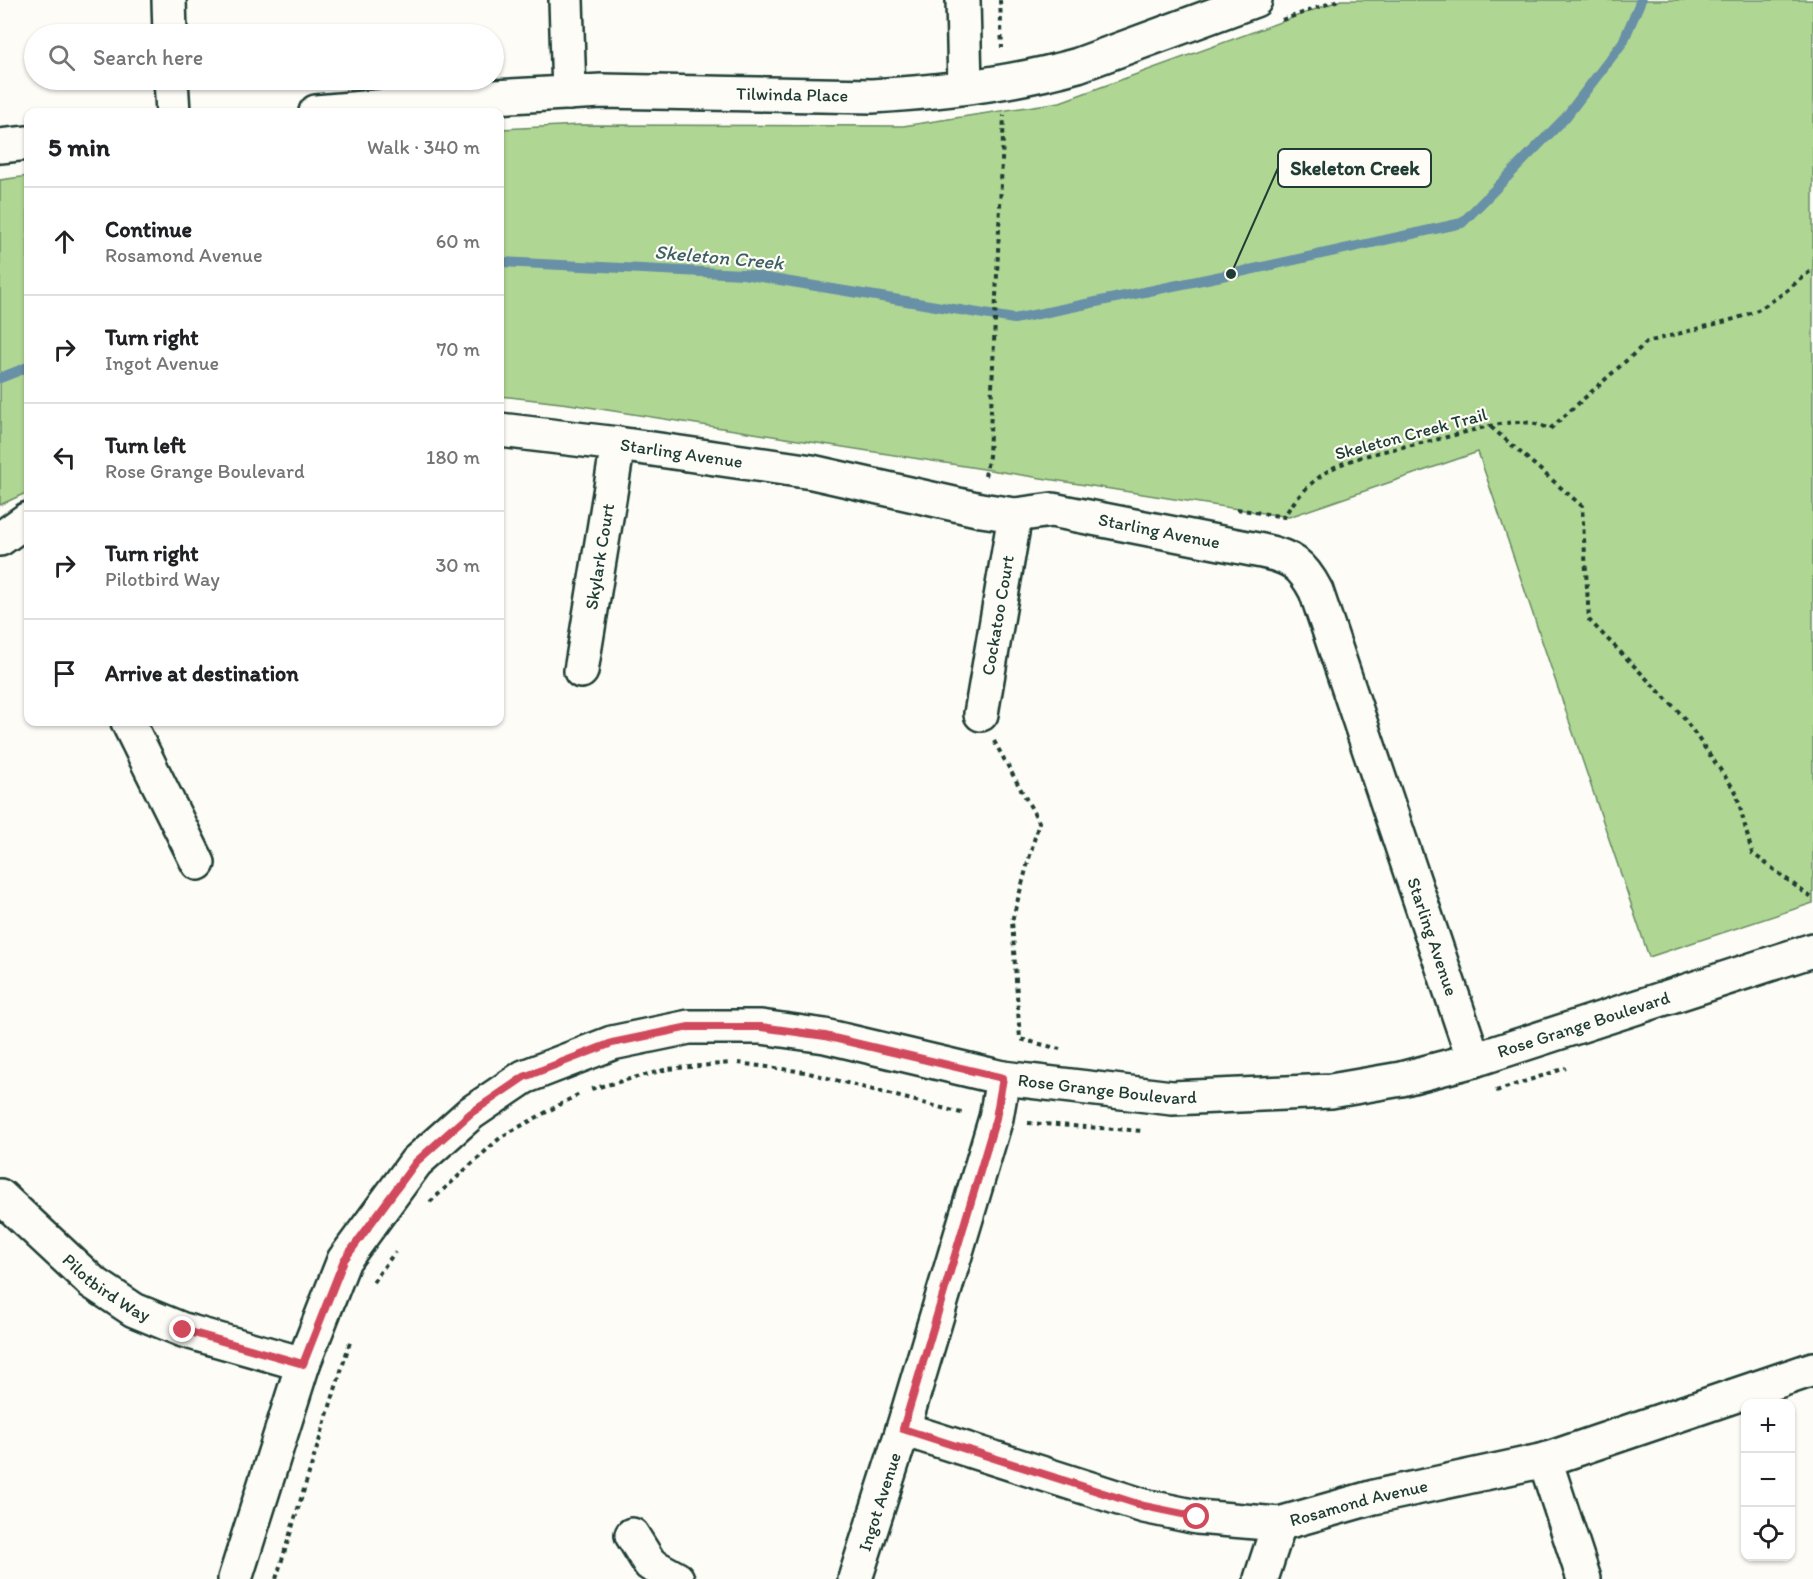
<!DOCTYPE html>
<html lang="en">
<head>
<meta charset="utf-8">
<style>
	:root { --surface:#fff; --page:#f2f2f2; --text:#202124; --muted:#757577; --line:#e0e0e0 }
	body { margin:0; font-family:Itim,sans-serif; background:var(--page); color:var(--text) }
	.controls { position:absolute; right:18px; bottom:18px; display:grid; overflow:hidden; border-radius:12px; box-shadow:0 2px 4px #0004 }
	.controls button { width:54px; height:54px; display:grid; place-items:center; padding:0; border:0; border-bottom:2px solid var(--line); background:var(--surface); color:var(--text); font:30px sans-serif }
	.stop { position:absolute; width:18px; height:18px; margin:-14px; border:4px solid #d1495b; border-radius:50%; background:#fff }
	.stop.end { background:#d1495b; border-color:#fff; box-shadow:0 2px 6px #0008 }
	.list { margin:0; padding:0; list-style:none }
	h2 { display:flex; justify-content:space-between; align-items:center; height:78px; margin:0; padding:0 24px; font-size:26px }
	h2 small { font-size:20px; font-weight:400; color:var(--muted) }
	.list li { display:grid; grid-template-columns:39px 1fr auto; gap:18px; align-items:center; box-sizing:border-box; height:108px; padding:0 24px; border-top:2px solid var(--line) }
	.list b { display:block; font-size:22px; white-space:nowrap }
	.list p { margin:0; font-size:20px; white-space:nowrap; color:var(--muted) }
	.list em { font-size:20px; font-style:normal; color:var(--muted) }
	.icon { flex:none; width:33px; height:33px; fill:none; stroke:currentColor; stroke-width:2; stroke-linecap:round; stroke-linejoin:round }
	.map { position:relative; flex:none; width:1813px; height:1579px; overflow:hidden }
	.search { position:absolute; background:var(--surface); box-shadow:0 2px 4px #0004; left:24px; top:24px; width:480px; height:66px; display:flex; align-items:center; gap:15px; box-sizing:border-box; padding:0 21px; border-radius:33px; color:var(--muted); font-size:22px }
	.panel { position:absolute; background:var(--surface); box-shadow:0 2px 4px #0004; left:24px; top:108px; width:480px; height:618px; border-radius:12px }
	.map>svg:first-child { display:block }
</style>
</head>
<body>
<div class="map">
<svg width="1813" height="1579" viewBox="0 0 1813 1579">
	<rect width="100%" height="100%" fill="#fdfcf7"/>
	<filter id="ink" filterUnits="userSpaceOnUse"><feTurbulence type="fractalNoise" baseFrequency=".0167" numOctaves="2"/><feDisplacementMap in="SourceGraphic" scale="12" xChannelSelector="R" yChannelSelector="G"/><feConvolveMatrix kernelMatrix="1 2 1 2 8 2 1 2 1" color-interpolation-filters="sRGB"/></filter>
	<g filter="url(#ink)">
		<g fill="#afd692" stroke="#678a63" stroke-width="1.5">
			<path d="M1341 0H1813V903L1649 957 1478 452 1289 517 569 404 500 396V129L580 125 903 126 1060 102Z"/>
			<path d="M28 176V492L0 505V180Z"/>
		</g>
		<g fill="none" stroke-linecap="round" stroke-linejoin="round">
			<g stroke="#6790a7" stroke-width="10">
				<path d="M500 262 743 274 1014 319 1231 274 1462 223 1565 118 1623 42 1641 0"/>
				<path d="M0 378 28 367"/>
			</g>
			<g stroke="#1f3d34" stroke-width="38">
				<g id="minor">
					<path d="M169 0 170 34"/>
					<path d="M566 0 569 93"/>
					<path d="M963 0 965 87"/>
					<path d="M171 80 173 112"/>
					<path id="s1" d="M316 112 493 97 602 91 872 96C941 92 1011 84 1078 65L1255 0"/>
					<path d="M0 146 28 143"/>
					<path id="s2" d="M500 430 618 444 812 472 981 510 1015 515 1052 510 1262 551C1291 557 1302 564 1316 591L1474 1060"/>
					<path d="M0 539 28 519"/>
					<path id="s3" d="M581 671 618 444"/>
					<path id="s4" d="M981 714 1015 515"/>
					<path d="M128 722 198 863"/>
					<path id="s5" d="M0 1196 92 1282 134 1310 183 1330 303 1364"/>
					<path id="s6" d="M903 1429 1144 1506 1197 1517 1279 1524 1374 1497 1545 1460 1813 1369"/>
					<path d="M1545 1460 1584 1579"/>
					<path d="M632 1535 650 1564 677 1579"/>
					<path id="s7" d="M855 1579 903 1429 996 1118 1003 1078"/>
					<path d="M1261 1579 1279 1524"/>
				</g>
			</g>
			<g stroke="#1f3d34" stroke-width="38">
				<g id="tertiary">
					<path id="s8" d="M235 1579 303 1364 344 1260 416 1162 471 1113 524 1077 612 1043 689 1027H761L825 1036 1003 1078 1172 1098 1331 1091 1401 1079 1474 1060 1813 950"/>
				</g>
			</g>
			<g stroke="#1f3d34" stroke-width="4" stroke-dasharray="4.5 4.5" stroke-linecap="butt">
				<path d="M1000 0 1002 48"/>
				<path d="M1282 20 1339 0"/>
				<path d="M1491 427 1582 506 1589 620 1681 714 1736 792 1752 853 1813 899"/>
				<path d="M985 476 989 456 1004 115"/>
				<path d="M1237 509 1284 517C1294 499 1311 482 1328 471 1355 454 1407 447 1439 439 1464 433 1493 423 1519 422 1531 422 1540 425 1550 429L1647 342 1738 318 1760 309 1781 295 1813 269"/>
				<path d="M994 741 1039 822 1012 921 1020 1039 1060 1049"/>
				<path d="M738 1063 805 1072 965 1114"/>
				<path d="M591 1089 668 1069 731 1063"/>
				<path d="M1496 1091 1566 1068"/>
				<path d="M1028 1123 1144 1131"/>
				<path d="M430 1202 501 1137 581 1093"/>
				<path d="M373 1282 395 1252"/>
				<path d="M276 1579 350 1342"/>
			</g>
			<use href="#minor" stroke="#fdfcf7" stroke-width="33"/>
			<use href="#tertiary" stroke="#fdfcf7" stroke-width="33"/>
		</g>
	</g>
	<g fill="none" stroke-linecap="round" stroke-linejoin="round" filter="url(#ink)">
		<path stroke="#d1495b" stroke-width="8" d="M183 1330 303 1364 344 1260 416 1162 471 1113 524 1077 612 1043 689 1027H761L825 1036 1003 1078 996 1118 903 1429 1144 1506 1197 1517"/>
	</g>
	<g text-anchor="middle" stroke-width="4.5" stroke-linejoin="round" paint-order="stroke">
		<g font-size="18" fill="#1f3d34" stroke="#fdfcf7">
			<text dy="6" stroke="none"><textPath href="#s1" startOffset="477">Tilwinda Place</textPath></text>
			<text transform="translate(1411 434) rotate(-15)" y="6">Skeleton Creek Trail</text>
			<text dy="6" stroke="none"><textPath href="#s2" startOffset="183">Starling Avenue</textPath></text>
			<text dy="6" stroke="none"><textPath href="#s2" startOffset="669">Starling Avenue</textPath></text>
			<text dy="6" stroke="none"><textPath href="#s3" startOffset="116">Skylark Court</textPath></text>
			<text dy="6" stroke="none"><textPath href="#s4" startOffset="100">Cockatoo Court</textPath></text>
			<text dy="6" stroke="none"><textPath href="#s2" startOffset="1209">Starling Avenue</textPath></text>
			<text dy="6" stroke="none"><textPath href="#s8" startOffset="1680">Rose Grange Boulevard</textPath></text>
			<text dy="6" stroke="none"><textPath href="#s8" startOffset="1194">Rose Grange Boulevard</textPath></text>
			<text dy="6" stroke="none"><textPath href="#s5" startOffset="141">Pilotbird Way</textPath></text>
			<text dy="6" stroke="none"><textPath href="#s7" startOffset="81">Ingot Avenue</textPath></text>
			<text dy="6" stroke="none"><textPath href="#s6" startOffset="472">Rosamond Avenue</textPath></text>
		</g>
		<g font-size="20" font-style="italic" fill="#3d6064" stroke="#fdfcf7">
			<text transform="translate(719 257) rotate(5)" y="7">Skeleton Creek</text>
		</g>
	</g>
	<path fill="none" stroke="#1f3d34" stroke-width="2" d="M1231 274L1278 168"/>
	<circle fill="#1f3d34" stroke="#fdfcf7" stroke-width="2" cx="1231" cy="274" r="6"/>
	<rect fill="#fdfcf7" stroke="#1f3d34" stroke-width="2" x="1278" y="149" width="153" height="38" rx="6"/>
	<g font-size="20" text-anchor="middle" font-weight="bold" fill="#1f3d34">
		<text x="1355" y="175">Skeleton Creek</text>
	</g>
</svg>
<div class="controls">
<button>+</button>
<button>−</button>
<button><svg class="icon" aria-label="locate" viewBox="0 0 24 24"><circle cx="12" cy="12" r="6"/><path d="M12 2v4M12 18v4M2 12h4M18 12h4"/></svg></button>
</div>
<div class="stop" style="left:1197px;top:1517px"></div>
<div class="stop end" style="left:183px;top:1330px"></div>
<div class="search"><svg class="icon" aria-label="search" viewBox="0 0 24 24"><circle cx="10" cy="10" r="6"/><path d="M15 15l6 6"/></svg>Search here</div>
<section class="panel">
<h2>5 min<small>Walk · 340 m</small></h2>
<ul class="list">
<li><svg class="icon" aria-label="ahead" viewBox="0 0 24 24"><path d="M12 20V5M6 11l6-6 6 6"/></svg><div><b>Continue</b><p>Rosamond Avenue</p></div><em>60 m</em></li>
<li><svg class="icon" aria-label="right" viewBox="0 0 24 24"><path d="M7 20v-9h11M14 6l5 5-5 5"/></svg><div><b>Turn right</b><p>Ingot Avenue</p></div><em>70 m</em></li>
<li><svg class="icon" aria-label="left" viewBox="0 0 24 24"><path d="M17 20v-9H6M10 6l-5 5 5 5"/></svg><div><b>Turn left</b><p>Rose Grange Boulevard</p></div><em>180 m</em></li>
<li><svg class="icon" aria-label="right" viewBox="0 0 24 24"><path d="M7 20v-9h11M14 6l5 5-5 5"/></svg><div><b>Turn right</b><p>Pilotbird Way</p></div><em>30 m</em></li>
<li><svg class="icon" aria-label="arrive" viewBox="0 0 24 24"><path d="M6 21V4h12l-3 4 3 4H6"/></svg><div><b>Arrive at destination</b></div></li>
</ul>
</section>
</div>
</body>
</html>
